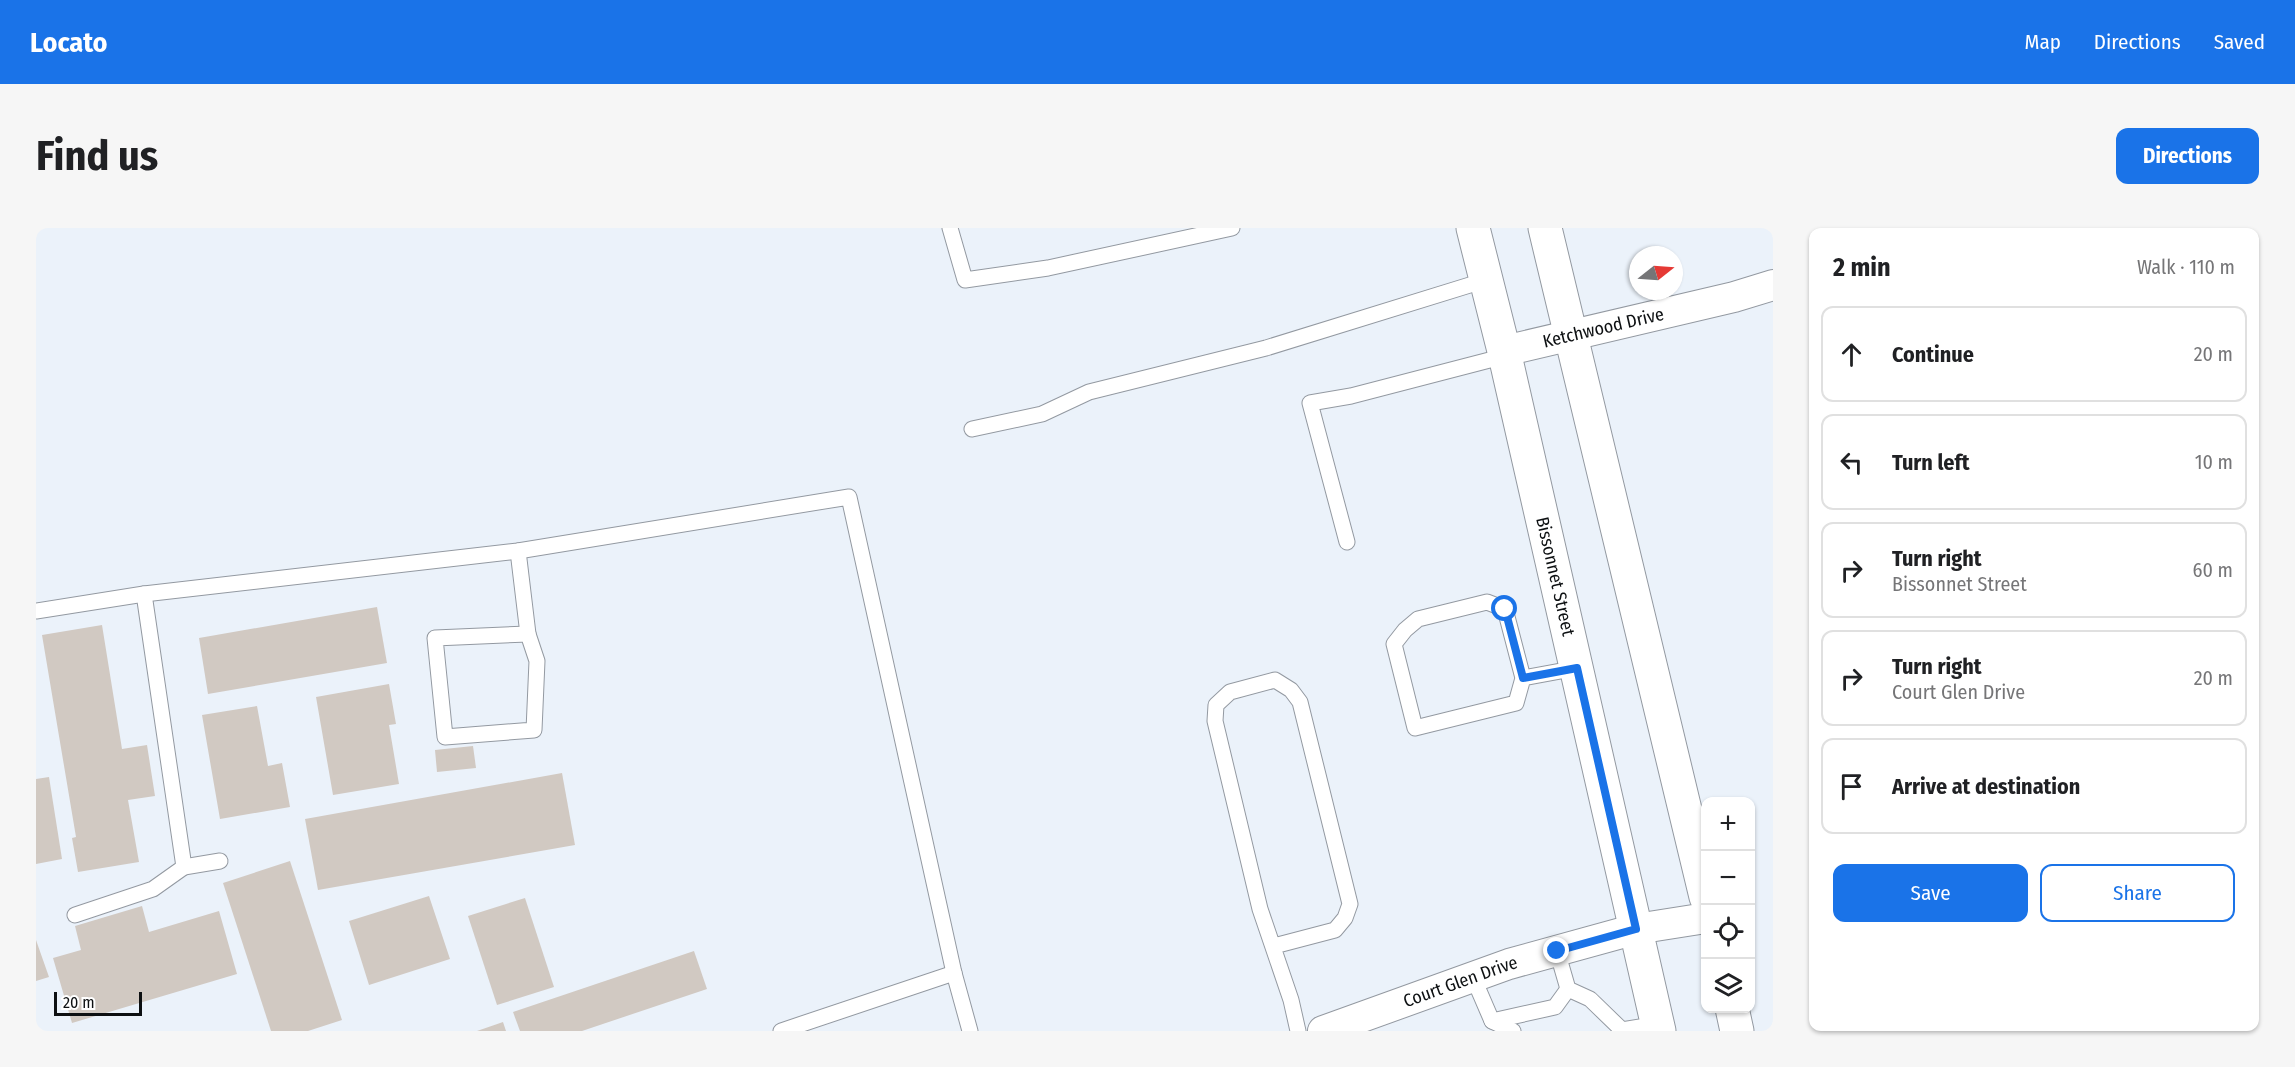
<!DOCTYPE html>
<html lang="en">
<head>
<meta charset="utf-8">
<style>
	:root { --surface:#fff; --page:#f6f6f6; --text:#202124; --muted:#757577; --line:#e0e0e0; --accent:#1a73e8 }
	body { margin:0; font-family:"Fira Sans Condensed",sans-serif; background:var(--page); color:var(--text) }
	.controls { position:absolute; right:18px; bottom:18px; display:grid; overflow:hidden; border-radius:12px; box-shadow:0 2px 4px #0004 }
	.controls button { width:54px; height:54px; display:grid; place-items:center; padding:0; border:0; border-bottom:2px solid var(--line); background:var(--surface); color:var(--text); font:30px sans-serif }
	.compass { position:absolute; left:1593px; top:18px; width:54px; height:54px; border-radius:50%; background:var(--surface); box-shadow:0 2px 4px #0004; rotate:73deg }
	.scale { position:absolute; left:18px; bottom:15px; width:88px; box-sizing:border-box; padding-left:6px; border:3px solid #0d1012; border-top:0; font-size:16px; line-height:21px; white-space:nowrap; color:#0d1012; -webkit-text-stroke:4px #fff; paint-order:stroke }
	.stop { position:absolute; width:18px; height:18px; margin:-14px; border:4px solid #1a73e8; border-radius:50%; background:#fff }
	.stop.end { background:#1a73e8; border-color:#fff; box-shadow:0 2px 6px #0008 }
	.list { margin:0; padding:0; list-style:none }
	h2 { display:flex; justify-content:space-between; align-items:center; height:78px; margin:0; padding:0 24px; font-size:26px }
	h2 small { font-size:20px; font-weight:400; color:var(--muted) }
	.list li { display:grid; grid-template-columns:39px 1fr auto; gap:18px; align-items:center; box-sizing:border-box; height:96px; margin:0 12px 12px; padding:0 12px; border:2px solid var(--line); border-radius:12px }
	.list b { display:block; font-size:22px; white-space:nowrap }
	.list p { margin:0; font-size:20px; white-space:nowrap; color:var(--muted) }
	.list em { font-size:20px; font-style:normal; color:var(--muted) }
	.actions { display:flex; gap:12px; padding:18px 24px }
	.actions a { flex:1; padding:14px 0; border:2px solid var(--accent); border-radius:12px; text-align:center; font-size:21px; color:var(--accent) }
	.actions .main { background:var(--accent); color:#fff }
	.icon { flex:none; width:33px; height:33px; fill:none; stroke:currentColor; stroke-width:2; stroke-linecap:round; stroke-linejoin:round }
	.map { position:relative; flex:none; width:1737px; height:803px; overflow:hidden; border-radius:12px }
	header { display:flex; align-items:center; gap:36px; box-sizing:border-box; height:84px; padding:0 30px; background:var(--accent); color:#fff }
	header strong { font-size:28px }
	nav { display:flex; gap:33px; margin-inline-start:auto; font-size:21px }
	.intro { display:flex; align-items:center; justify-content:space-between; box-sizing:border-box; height:144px; padding:0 36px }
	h1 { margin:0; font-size:42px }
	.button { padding:15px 27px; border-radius:12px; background:var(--accent); color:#fff; font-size:21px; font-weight:700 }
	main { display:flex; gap:36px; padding:0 36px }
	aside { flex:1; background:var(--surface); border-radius:12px; box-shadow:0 2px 4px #0004 }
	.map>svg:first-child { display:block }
</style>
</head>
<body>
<header>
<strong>Locato</strong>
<nav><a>Map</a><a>Directions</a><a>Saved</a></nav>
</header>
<div class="intro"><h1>Find us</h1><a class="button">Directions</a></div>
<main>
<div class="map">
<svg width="1737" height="803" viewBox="0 0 1737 803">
	<rect width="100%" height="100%" fill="#ebf2fa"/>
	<g fill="#d1c9c2">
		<path d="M341 379 351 435 172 466 163 410Z"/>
		<path d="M66 397 86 521 111 517 119 568 92 572 103 634 42 644 36 610 40 609 6 407Z"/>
		<path d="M353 456 360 496 353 497 363 556 297 567 280 469Z"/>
		<path d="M221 478 232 538 246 535 254 579 184 591 166 487Z"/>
		<path d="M437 518 440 540 401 544 399 522Z"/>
		<path d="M526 545 539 617 282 662 269 591Z"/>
		<path d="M13 549 26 631 0 636V551Z"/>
		<path d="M254 633 306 792 272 803H235L187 655Z"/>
		<path d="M393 668 414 731 333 757 313 693Z"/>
		<path d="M489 670 518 759 461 777 432 688Z"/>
		<path d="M106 678 113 704 183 683 201 746 36 795 17 730 45 722 39 698Z"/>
		<path d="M0 712 13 749 0 753Z"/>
		<path d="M658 723 671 761 546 803H484L477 784Z"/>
		<path d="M467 794 470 803H441Z"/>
	</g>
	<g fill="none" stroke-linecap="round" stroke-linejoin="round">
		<g stroke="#9399a1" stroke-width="17">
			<g id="lane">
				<path d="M914 0 929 52 1012 40 1196 0"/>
				<path d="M936 201 1006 186 1053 164 1230 120 1450 52"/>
				<path d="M1311 314 1274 175 1315 168 1469 128"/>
				<path d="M482 323 492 406"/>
				<path d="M0 383 108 366 482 323 813 269 918 745 934 803"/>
				<path d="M492 406 501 433 498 502 409 509 399 410Z"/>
				<path d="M1487 450 1469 381 1451 374 1382 391 1369 402 1358 416 1379 500 1480 475 1487 450 1541 440"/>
				<path d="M148 639 184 633"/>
				<path d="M39 687 117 661 148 639 108 366"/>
				<path d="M1238 718 1299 702 1309 690 1314 676 1264 474 1255 462 1239 452 1194 464 1180 477 1179 493 1224 681 1255 772 1262 803"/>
				<path d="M1521 723 1532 761 1554 771 1586 802 1622 796"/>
				<path d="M1437 749 1456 793 1477 803"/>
				<path d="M1456 793 1519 779 1532 761"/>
				<path d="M745 803 918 745"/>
			</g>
		</g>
		<g stroke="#9399a1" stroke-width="32">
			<g id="street">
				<path id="s1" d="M1468 123 1698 69 1737 57"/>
				<path id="s2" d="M1287 803 1473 736 1600 701 1670 690"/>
			</g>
		</g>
		<g stroke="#9399a1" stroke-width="35">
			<g id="secondary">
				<path id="s3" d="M1437 0 1468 123 1623 803"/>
				<path d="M1509 0 1670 669"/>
				<path d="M1696 780 1701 803"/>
			</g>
		</g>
		<use href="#lane" stroke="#fff" stroke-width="15"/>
		<use href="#street" stroke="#fff" stroke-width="30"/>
		<use href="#secondary" stroke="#fff" stroke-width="33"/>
	</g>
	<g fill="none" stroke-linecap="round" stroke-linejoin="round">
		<path stroke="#1a73e8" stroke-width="8" d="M1469 381 1487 450 1541 440 1600 701 1521 723"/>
	</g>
	<g text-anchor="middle" stroke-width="6" stroke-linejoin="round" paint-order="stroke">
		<g font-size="18" fill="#0d1012" stroke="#fff">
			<text dy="6" stroke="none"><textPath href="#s1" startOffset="102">Ketchwood Drive</textPath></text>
			<text dy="6" stroke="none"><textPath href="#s3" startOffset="358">Bissonnet Street</textPath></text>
			<text dy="6" stroke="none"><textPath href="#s2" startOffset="146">Court Glen Drive</textPath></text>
		</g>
	</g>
</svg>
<div class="controls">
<button>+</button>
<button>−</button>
<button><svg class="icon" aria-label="locate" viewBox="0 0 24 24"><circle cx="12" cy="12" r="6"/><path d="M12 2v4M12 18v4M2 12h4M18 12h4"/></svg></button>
<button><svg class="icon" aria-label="layers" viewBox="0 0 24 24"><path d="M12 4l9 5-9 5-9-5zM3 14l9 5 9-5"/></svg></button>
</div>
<svg class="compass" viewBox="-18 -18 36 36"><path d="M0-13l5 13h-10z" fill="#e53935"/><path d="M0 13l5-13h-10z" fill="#757577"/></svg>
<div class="scale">20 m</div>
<div class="stop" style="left:1469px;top:381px"></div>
<div class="stop end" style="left:1521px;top:723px"></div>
</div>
<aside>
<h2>2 min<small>Walk · 110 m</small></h2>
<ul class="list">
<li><svg class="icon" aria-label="ahead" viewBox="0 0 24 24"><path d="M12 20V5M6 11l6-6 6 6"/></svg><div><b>Continue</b></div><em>20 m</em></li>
<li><svg class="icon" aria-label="left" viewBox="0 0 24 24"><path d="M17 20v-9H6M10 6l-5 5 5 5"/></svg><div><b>Turn left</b></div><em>10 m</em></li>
<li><svg class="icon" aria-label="right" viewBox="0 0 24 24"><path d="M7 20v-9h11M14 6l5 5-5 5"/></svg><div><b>Turn right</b><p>Bissonnet Street</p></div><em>60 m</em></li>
<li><svg class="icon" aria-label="right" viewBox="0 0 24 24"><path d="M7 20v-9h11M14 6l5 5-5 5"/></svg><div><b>Turn right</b><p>Court Glen Drive</p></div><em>20 m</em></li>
<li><svg class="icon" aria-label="arrive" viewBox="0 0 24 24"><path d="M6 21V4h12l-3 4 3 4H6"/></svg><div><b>Arrive at destination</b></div></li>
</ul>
<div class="actions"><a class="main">Save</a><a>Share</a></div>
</aside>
</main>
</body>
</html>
